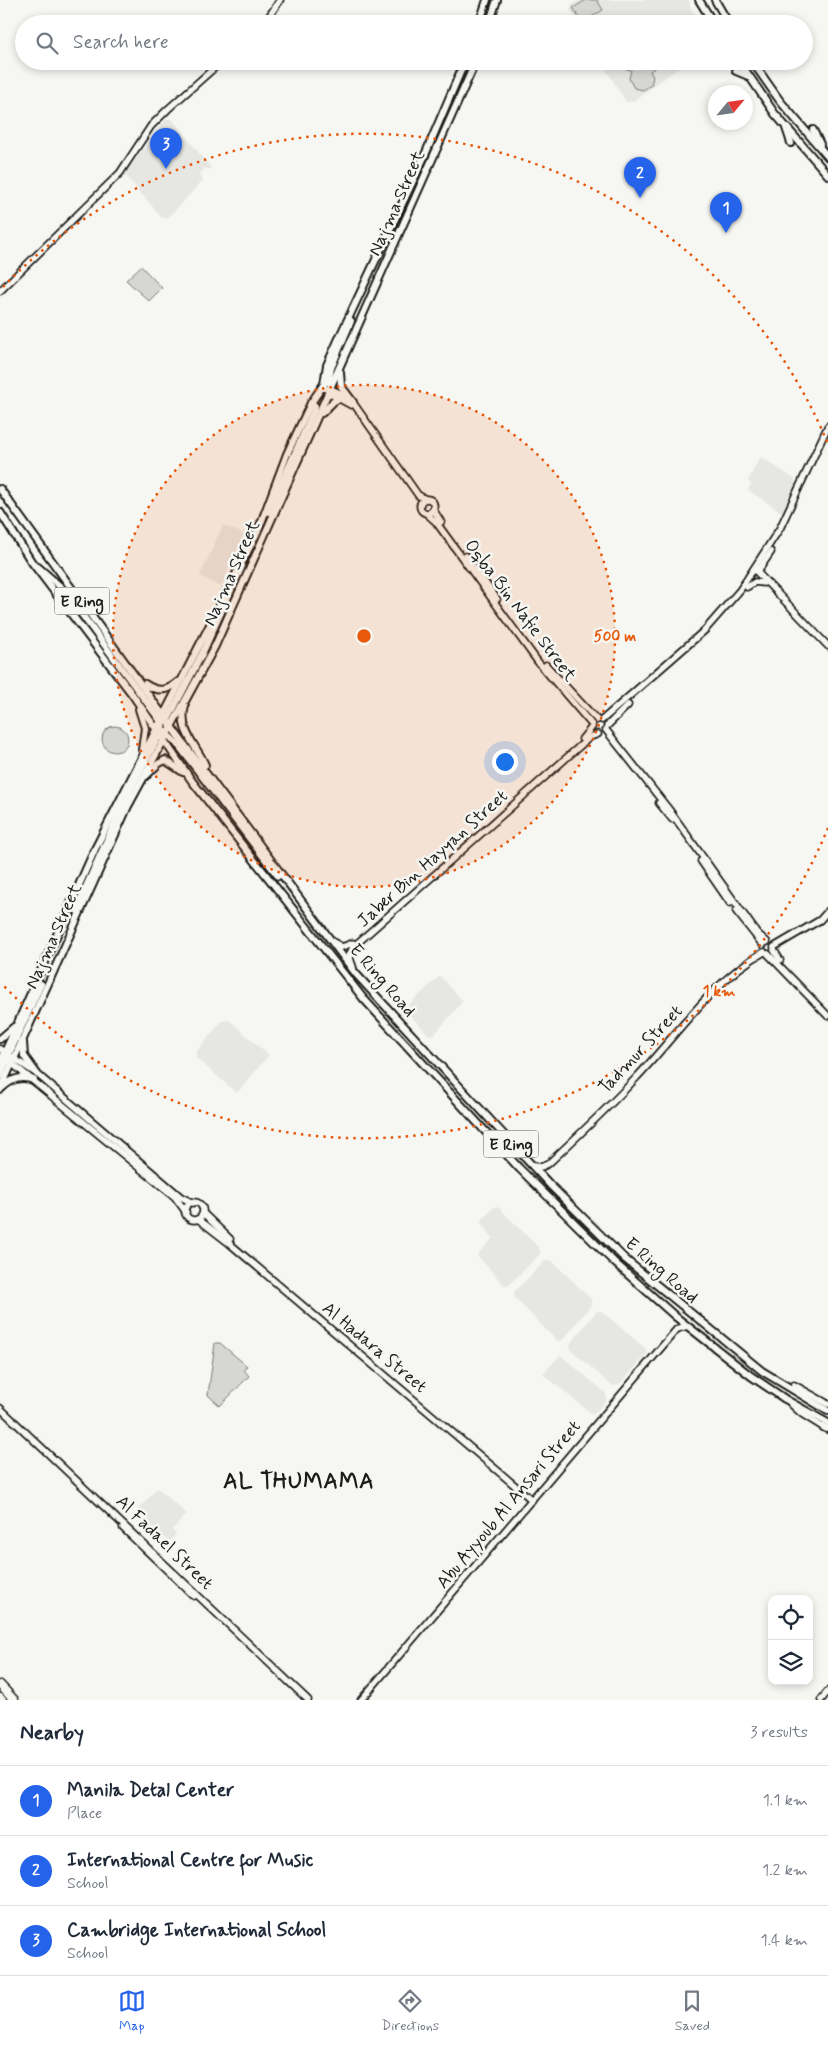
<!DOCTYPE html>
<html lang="en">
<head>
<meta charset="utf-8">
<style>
	:root { --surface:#fff; --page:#f2f2f3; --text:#1f2937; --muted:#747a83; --line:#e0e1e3; --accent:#2563eb }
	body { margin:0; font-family:Mynerve,sans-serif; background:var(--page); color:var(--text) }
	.controls { position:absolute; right:15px; bottom:15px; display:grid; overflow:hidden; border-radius:10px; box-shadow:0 2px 8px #0003 }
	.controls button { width:45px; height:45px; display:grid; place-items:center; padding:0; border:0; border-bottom:1px solid var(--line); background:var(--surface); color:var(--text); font:25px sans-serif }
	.compass { position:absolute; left:708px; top:85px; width:45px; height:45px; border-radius:50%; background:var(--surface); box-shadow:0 2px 8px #0003; rotate:61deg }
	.you { position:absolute; left:504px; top:761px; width:18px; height:18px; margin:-12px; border:4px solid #fff; border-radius:50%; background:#1a73e8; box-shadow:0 0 0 8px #1a73e833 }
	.badge { display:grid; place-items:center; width:32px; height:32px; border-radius:50%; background:var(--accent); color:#fff; font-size:16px; font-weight:700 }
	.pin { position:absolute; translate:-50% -41px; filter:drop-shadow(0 1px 2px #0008) }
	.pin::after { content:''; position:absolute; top:26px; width:18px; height:15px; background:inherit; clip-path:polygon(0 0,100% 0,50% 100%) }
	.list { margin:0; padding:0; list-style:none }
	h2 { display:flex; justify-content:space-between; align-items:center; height:65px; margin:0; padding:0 20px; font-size:21px }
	h2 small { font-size:16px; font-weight:400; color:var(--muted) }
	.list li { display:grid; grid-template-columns:32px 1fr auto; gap:15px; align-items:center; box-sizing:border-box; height:70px; padding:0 20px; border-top:1px solid var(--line) }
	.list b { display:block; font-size:19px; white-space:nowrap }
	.list p { margin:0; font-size:16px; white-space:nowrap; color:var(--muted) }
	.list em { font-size:16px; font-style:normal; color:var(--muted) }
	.icon { flex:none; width:28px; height:28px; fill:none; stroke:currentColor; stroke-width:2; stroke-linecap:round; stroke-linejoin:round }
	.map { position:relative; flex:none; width:828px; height:1700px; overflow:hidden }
	.search { position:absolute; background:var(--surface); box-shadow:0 2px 8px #0003; left:15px; right:15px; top:15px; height:55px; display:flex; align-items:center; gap:12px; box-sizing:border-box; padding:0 18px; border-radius:28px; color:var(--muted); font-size:19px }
	.sheet { height:275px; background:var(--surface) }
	nav { display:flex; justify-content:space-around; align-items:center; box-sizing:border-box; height:70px; border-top:1px solid var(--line); background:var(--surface); font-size:14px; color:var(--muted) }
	nav a { display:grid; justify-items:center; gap:2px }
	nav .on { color:var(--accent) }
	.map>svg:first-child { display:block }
</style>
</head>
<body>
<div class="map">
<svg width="828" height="1700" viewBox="0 0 828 1700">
	<rect width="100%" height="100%" fill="#f6f6f2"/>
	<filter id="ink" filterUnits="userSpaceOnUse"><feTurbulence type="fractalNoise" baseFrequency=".02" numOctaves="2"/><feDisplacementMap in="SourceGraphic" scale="10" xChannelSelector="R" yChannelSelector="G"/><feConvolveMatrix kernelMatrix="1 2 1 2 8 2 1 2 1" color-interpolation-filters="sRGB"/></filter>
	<g filter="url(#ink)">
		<g fill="#e6e6e2">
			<path d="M579 0H689L691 9 700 24H579L570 10 573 4Z"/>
			<path d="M601 61H688L632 102H626Z"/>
			<path d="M166 119H172L211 168 208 170 206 168 199 174 203 180 168 218H162L127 177 126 171Z"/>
			<path d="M760 457 795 479V488L783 513 748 490 751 484 748 481Z"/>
			<path d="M223 525 244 534 221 587 200 576Z"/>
			<path d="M440 976 463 1001 434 1035H429L404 1009Z"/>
			<path d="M229 1020 269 1055 237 1093 196 1058V1052L222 1021Z"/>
			<path d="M494 1207H498L540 1249V1254L509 1285H504L477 1255 493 1238 480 1222Z"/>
			<path d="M551 1260 591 1299V1305L563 1340 557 1341 514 1297V1292L545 1261Z"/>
			<path d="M597 1311H601L646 1349 647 1354 619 1385 612 1386 571 1350 570 1344Z"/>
			<path d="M560 1355 606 1393V1401L593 1415 543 1374Z"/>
			<path d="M157 1488 187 1514 172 1530 176 1534 169 1542 136 1512Z"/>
		</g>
		<g fill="#d6d6d2" stroke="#797977">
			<path d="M586 0H597L603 10 582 23 573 8Z"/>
			<path d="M619 61H657L659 65 650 71 653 77 651 85 643 90 634 88 629 79 631 70 623 68Z"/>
			<path d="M141 266 162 288 149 301 126 280Z"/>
			<circle cx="115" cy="739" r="13"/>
			<path d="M215 1343H220L247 1366 244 1370 249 1376 220 1406 208 1395Z"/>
		</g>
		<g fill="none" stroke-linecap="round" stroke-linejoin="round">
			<g stroke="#1c1c1c" stroke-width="9">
				<g id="secondary">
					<path d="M264 24 280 0"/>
					<path d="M0 291 120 173 151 126 168 109 222 61"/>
					<path d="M322 388 331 389 346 396 354 404 418 495 425 499"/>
					<path d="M329 393 351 405"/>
					<circle cx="427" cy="506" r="7"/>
					<path d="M433 509 441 522"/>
					<path d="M426 513 436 522 538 662 592 725"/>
					<path d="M466 556 497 599"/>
					<path d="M755 570 828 646"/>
					<path d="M758 571 771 552"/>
					<path d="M747 587 755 582 764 583"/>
					<path d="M546 665 597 720"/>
					<path d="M602 720 705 630 740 590 780 528 828 426"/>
					<path d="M607 726 628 705"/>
					<path d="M606 730 670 811 757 933 767 942"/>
					<path d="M582 739 592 727"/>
					<path d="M659 803 672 819"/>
					<path d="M701 861 730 903"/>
					<path d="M736 911 763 945"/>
					<path d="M333 942 342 947 353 943"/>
					<path d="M774 947 820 920 828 911"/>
					<path d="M774 950 780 960"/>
					<path d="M768 954 828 1016"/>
					<path d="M353 967 349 956 353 947 590 737 598 734"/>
					<path d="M0 1049 37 1074 181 1197 193 1203"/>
					<path d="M9 1061 175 1197 186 1212"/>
					<path d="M532 1165 541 1167 548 1164C578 1136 608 1108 636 1078 675 1037 714 979 764 952"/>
					<circle cx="194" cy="1211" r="9"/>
					<path d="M203 1213 230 1239"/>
					<path d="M198 1219 229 1243 532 1500"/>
					<path d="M794 1385 828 1404"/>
					<path d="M791 1404 802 1414 826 1429"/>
					<path d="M0 1408 308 1700"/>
					<path d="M123 1528 194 1596"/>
					<path d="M361 1700 677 1329 687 1326"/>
					<path d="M821 1700 828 1691"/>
				</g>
			</g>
			<g stroke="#1c1c1c" stroke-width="10">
				<g id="primary">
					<path d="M699 0 714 24"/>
					<path d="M715 0 729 24"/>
					<path d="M479 24 487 0"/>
					<path d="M489 24 497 0"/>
					<path d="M739 61 775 114 828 175"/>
					<path d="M752 61 780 101 828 157"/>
					<path d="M736 71 748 76"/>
					<path d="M786 128 791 143"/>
					<path d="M813 130 820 144"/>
					<path d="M340 372 341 386 353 402"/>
					<path d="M328 382 331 368 351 321"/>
					<path d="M322 413 334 401 341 398"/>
					<path d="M0 489 178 736 356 974 550 1185 625 1259 762 1371 828 1411"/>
					<path d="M0 512 31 561 132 694 192 781 363 998 519 1168 614 1262 676 1317 751 1376 785 1399 828 1423"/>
					<path d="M269 512 314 410 315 406 311 403"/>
					<path d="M38 567 63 589 162 723"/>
					<path d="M145 684C157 692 167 692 178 682"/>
					<path d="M185 706C178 731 196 744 205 765"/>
					<path d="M139 709 145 728 142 750"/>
					<path d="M167 721 202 654 242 566"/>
					<path d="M164 731 179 746 278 876"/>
					<path d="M146 776 158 764 165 760 183 772"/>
					<path d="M77 911 81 898 124 802 162 730 163 718"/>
					<path d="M0 1039 14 1027"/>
					<path d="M23 1042 24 1056 37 1074"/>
					<path d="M0 1063 95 849 258 531 287 454 311 403 324 384 327 365 341 334 425 155 465 61"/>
					<path d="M12 1063 9 1054 41 984"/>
					<path d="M0 1076 7 1060V1055"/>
					<path d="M2 1088C12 1078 21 1076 34 1080"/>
					<path d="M0 1090 128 806 215 646 476 61"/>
					<path d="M823 1427 828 1429"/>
				</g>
			</g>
			<g stroke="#1c1c1c" stroke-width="11">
				<g id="highway">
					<path d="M0 1685 14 1700"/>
					<path d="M0 1698 2 1700"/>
				</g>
			</g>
			<use href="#secondary" stroke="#f6f6f2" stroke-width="5.5"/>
			<use href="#primary" stroke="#f6f6f2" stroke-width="6"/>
			<use href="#highway" stroke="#f6f6f2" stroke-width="8"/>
		</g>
	</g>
	<circle cx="364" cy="636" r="251" fill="#e8590c" fill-opacity=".12"/>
	<g fill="none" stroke="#e8590c" stroke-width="2.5" stroke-dasharray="2.5 5">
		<circle cx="364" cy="636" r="251"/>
		<path d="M828 828A502 502 0 0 1 3 985M3 287A502 502 0 0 1 828 444"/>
	</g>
	<g text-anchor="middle" stroke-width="5" stroke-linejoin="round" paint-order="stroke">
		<g fill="#f6f6f2" stroke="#5d5d5c" stroke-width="1">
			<rect x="54.5" y="587.5" width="55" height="27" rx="4"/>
			<rect x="483.5" y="1130.5" width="55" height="27" rx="4"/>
		</g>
		<g font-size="16" font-weight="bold" fill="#1c1c1c">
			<text x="82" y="607">E Ring</text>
			<text x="511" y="1150">E Ring</text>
		</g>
		<g font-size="18" fill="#1c1c1c" stroke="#f6f6f2">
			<text transform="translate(396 203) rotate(-66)" y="6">Najma Street</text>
			<text transform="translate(231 573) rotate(-66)" y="6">Najma Street</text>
			<text transform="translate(521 610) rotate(53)" y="6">Oqba Bin Nafie Street</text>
			<text transform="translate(432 858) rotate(-42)" y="6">Jaber Bin Hayyan Street</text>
			<text transform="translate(53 936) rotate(-66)" y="6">Najma Street</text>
			<text transform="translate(383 980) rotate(49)" y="6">E Ring Road</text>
			<text transform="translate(640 1049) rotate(-47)" y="6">Tadmur Street</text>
			<text transform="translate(662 1270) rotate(41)" y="6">E Ring Road</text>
			<text transform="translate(375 1347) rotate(40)" y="6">Al Hadara Street</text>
			<text transform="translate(508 1504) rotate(-50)" y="6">Abu Ayyoub Al Ansari Street</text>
			<text transform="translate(165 1542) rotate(44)" y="6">Al Fadael Street</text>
		</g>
		<g font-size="22" font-weight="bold" letter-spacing="1" fill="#1c1c1c" stroke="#f6f6f2">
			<text x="299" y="1488">AL THUMAMA</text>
		</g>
	</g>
	<circle cx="364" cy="636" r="8" fill="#e8590c" stroke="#f6f6f2" stroke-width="2.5"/>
	<g font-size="15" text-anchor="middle" font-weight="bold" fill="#e8590c" stroke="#f6f6f2" stroke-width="5" stroke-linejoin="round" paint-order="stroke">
		<text x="615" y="641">500 m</text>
		<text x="719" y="996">1 km</text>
	</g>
</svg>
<div class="controls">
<button><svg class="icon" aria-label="locate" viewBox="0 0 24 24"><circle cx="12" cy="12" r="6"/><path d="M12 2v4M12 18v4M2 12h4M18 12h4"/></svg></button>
<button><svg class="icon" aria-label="layers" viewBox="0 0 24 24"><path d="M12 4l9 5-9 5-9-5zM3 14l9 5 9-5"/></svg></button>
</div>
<svg class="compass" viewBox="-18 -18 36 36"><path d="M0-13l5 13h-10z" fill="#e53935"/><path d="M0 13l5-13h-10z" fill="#747a83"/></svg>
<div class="you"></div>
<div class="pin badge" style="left:726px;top:233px">1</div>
<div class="pin badge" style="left:640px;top:198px">2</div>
<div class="pin badge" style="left:166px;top:169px">3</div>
<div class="search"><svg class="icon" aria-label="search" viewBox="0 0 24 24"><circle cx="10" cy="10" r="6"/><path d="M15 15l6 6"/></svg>Search here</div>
</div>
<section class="sheet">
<h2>Nearby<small>3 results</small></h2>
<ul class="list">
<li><span class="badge">1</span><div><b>Manila Detal Center</b><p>Place</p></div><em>1.1 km</em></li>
<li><span class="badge">2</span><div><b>International Centre for Music</b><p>School</p></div><em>1.2 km</em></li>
<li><span class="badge">3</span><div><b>Cambridge International School</b><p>School</p></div><em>1.4 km</em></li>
</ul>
</section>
<nav>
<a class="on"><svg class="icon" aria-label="map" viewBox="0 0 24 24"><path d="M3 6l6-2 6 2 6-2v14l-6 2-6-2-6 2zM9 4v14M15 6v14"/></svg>Map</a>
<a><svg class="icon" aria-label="directions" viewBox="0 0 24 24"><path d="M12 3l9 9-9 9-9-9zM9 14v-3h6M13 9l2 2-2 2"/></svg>Directions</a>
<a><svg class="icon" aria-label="saved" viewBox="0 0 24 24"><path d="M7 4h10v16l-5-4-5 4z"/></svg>Saved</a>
</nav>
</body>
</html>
